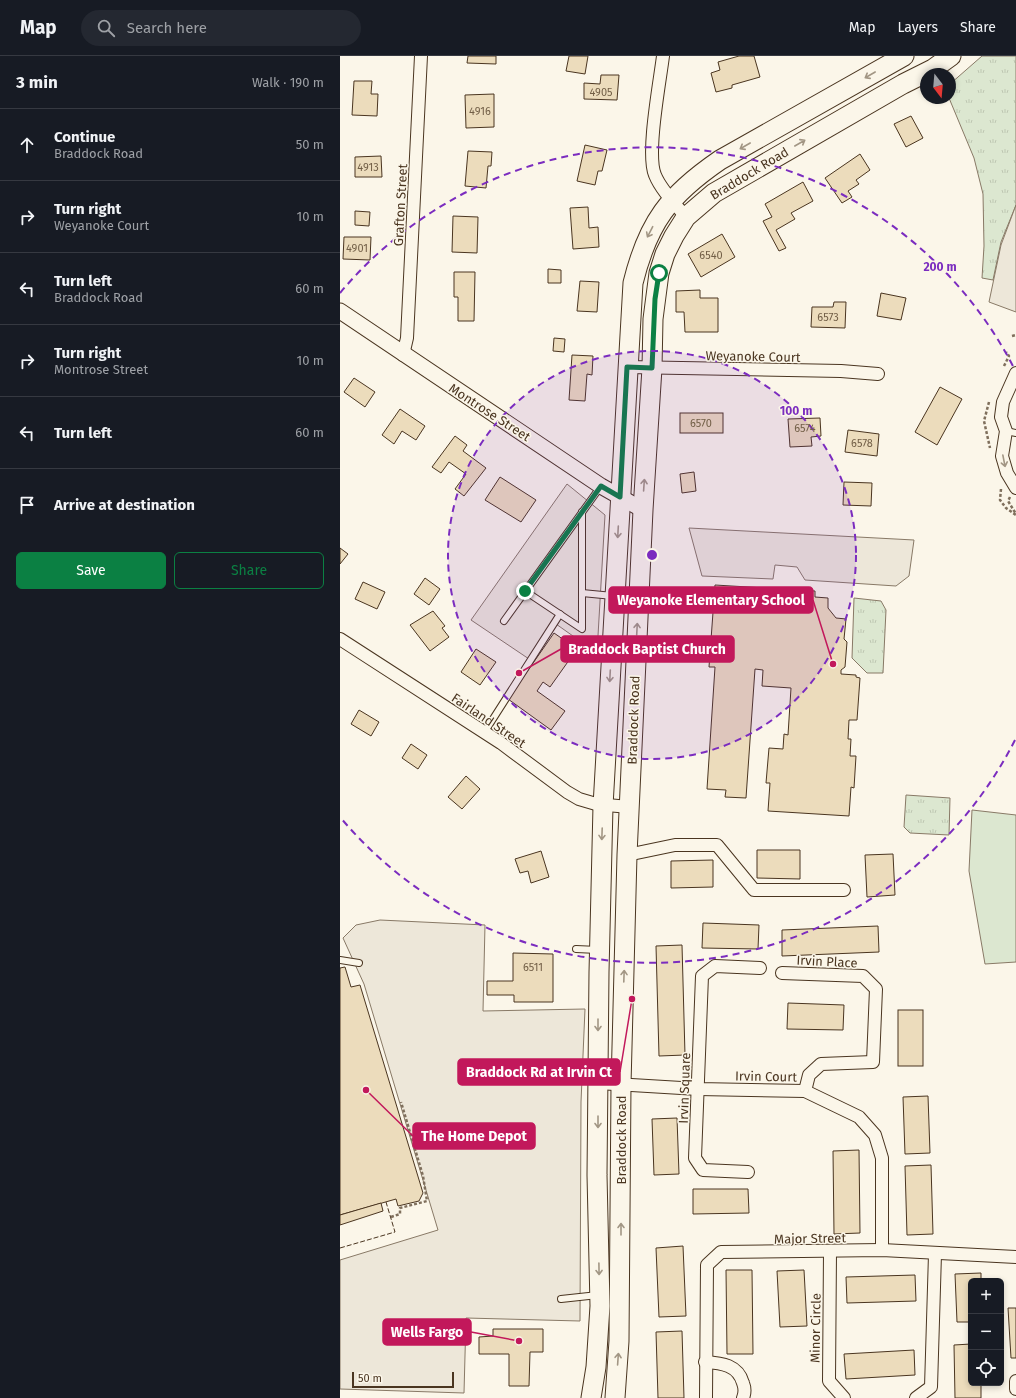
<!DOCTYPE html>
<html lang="en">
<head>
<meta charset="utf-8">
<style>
	:root { --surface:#171b24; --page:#242831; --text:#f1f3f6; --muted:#9ea1a6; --line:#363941; --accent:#0b8043 }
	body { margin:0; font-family:"Fira Sans",sans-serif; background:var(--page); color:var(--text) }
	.controls { position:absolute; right:12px; bottom:12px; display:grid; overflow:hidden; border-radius:6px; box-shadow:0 2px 6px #0003 }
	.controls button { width:36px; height:36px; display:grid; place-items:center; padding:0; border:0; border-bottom:1px solid var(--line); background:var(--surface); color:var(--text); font:20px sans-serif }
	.compass { position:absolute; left:580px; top:12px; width:36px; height:36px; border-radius:50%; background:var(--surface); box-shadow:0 2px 6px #0003; rotate:164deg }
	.scale { position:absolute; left:12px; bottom:10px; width:102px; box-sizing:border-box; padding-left:4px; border:2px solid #4a3520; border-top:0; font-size:11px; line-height:14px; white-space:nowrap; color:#4a3520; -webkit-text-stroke:3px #fbf6e9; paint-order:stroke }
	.stop { position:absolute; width:12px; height:12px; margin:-9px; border:3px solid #0b8043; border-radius:50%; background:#fff }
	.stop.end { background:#0b8043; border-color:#fff; box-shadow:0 1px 4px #0008 }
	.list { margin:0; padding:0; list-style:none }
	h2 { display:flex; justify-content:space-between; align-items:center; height:52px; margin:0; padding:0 16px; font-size:17px }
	h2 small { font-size:13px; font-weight:400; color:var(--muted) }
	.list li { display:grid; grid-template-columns:26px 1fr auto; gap:12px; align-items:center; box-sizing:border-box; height:72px; padding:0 16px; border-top:1px solid var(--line) }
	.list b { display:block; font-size:15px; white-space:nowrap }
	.list p { margin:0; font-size:13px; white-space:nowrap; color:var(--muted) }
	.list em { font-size:13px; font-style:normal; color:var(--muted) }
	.actions { display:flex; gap:8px; padding:12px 16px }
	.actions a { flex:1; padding:9px 0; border:1px solid var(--accent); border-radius:6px; text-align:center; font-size:14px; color:var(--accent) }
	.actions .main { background:var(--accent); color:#fff }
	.icon { flex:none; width:22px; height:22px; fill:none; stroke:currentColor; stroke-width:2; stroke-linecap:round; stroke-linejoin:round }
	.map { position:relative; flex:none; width:676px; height:1342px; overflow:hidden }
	header { display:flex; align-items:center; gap:24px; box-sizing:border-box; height:56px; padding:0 20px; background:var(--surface); border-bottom:1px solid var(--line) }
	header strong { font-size:19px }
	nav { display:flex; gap:22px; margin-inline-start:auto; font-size:14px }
	.search { width:280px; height:36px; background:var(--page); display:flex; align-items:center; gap:10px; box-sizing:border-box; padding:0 14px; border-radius:22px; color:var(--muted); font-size:15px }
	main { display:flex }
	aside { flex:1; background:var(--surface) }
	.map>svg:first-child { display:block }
</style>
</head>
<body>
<header>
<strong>Map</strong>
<div class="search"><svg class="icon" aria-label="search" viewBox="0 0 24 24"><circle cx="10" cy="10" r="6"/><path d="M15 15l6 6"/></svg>Search here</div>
<nav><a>Map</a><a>Layers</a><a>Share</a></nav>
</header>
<main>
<aside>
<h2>3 min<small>Walk · 190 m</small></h2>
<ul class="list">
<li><svg class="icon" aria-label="ahead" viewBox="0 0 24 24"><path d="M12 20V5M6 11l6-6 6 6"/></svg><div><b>Continue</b><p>Braddock Road</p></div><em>50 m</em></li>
<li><svg class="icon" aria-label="right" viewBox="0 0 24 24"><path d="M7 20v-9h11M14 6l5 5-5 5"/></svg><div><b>Turn right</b><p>Weyanoke Court</p></div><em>10 m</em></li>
<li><svg class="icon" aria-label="left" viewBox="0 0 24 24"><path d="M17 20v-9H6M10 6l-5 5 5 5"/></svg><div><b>Turn left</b><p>Braddock Road</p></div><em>60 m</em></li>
<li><svg class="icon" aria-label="right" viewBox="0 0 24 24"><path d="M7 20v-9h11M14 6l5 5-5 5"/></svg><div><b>Turn right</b><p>Montrose Street</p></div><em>10 m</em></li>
<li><svg class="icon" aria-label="left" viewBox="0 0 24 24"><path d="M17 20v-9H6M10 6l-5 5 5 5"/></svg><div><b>Turn left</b></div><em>60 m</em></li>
<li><svg class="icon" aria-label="arrive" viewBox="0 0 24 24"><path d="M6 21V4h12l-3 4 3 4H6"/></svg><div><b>Arrive at destination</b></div></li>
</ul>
<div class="actions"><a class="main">Save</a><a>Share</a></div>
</aside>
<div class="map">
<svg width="676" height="1342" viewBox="0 0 676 1342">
	<defs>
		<pattern id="grass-tufts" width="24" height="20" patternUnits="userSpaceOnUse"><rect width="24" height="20" fill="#dce7d0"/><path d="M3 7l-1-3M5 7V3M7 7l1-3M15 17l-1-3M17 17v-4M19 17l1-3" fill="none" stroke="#bec7b2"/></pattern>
	</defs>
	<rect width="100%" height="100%" fill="#fbf6e9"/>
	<g fill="url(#grass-tufts)" stroke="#887966">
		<path d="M642 0H676V149L661 186 653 224 642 222 644 190 643 138 634 102 609 42 610 28Z"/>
		<path d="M514 542 541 545 546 554 543 617H527L512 602Z"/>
		<path d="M566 739 610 742 609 779 570 777 564 771Z"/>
	</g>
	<path fill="#dce7d0" stroke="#887966" d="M632 754 676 759V906L645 908 629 815Z"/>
	<g fill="#ede7d9" stroke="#887966">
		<path d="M676 149V256L649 246 661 189Z"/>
		<path d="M227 428 265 459 257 597 216 568 192 605 131 564Z"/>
		<path d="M349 472 574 484 569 520 556 530 465 524 457 511 435 509 433 523 362 520Z"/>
		<path d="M40 864 145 869 143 955 245 953 241 1046 240 1265 126 1262 124 1337 0 1333V1204L98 1174 24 928 3 882 16 869Z"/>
	</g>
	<g fill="#ecdcbc" stroke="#4a3520">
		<path d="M128 0H156V8L127 7Z"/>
		<path d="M229 0H248L245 18 226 15Z"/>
		<path d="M399 0H414L420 21 392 29V32L376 36 371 17 380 14 378 6Z"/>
		<path d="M261 19H279L277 44 244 43V27L260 28Z"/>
		<path d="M14 25H32L31 38H38L37 60 12 59Z"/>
		<path d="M154 38V71L126 72 125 39Z"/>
		<path d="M571 60 583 82 566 91 554 68Z"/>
		<path d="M245 89 267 94 262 115H258L255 129 237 125Z"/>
		<path d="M128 95 152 96 151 110H148L146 132 125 130Z"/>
		<path d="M520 98 530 114 516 124 519 128 508 135 512 141 502 147 485 122Z"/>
		<path d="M41 100 42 121H15V101Z"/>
		<path d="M463 126 473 145 451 157 455 163 436 174 446 192 439 195 423 165 432 161 425 148Z"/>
		<path d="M248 151 249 172 258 171 259 191 233 193 230 152Z"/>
		<path d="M15 155 30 156 29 170 15 169Z"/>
		<path d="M113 160 138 161 137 197 112 196Z"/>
		<path d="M382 178 395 201 361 221 348 198Z"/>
		<path d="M4 181H31L30 204 3 203Z"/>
		<path d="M208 213 221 214V227H208Z"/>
		<path d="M114 216H135L134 265H118V241H114Z"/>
		<path d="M240 225 259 226 257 256 237 255Z"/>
		<path d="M360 234V242H378V276H345L344 256H336V235Z"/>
		<path d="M541 237 566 242 561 264 537 260Z"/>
		<path d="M494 246H506L505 272 471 271 472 251H493Z"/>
		<path d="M214 282 225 283 224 296 213 295Z"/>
		<path d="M232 299 253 300 252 319 247 318 245 345 229 344Z"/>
		<path d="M14 322 35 336 25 351 4 336Z"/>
		<path d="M600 331 622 343 597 389 575 376Z"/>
		<path d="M60 353 85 370 76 384 62 375 54 388 42 379Z"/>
		<rect x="340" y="357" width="43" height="20"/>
		<path d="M480 362 481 380 471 381 472 390 450 391 448 363Z"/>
		<path d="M508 374 539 378 537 400 505 396Z"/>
		<path d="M115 380 127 389 123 395 146 412 124 440 115 433 126 418 109 406 101 417 92 411Z"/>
		<path d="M354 416 356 435 342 437 340 418Z"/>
		<path d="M160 421 196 444 181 466 145 444Z"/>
		<path d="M504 426 532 427 531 450 503 449Z"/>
		<path d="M0 492 8 498 0 508Z"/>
		<path d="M85 522 100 533 89 549 74 538Z"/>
		<path d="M23 526 45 536 37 553 15 543Z"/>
		<path d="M375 529 475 535V541L488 542V552L496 562 506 563 504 583 507 586 505 611 501 614V618L516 619V621L520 622 517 664H509L508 683H511L510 700H516L514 732 511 731 509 760 428 755 430 727H426L429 692 443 693 444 678 448 679 451 632 422 630 423 614 415 613 406 742 385 741 386 734 367 733 375 611H369Z"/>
		<path d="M93 555 105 570 102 572 109 581 90 595 70 569Z"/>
		<path d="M214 577 237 593 210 631 203 626 197 635 225 655 211 674 168 643Z"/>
		<path d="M136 593 156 606 140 629 121 616Z"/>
		<path d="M19 654 39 666 31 680 11 668Z"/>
		<path d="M71 688 87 699 78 713 62 702Z"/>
		<path d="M126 720 140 733 122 753 108 741Z"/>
		<path d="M417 794H460V823L417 822Z"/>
		<path d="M201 795 209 821 191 827 188 815 180 817 175 803Z"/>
		<path d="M553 798 555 839 527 841 525 799Z"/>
		<path d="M373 804V831L331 832V805Z"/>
		<path d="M363 867 419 869 418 893 362 892Z"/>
		<path d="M538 870 539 896 442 900V874Z"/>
		<path d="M342 889 345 999 319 1000 316 890Z"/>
		<path d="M173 897 213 898V946H174V939H147V925H173Z"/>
		<path d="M5 911 11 931 20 929 83 1137 79 1145 58 1150 56 1143 0 1159V912Z"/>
		<path d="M448 947 504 949 503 974 447 973Z"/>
		<rect x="558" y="954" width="25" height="56"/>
		<path d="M588 1040 590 1097 565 1098 563 1041Z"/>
		<path d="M337 1062 339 1118 314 1119 312 1063Z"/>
		<path d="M519 1094 520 1177 494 1178 493 1095Z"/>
		<path d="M591 1109 593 1178 567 1179 565 1110Z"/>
		<path d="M353 1133H408L409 1157 353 1158Z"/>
		<path d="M41 1147 43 1155 0 1169V1159Z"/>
		<path d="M343 1190 346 1260 319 1261 316 1192Z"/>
		<path d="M386 1214H412L413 1298H387Z"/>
		<path d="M464 1214 467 1270 440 1271 437 1215Z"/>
		<path d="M641 1217V1225H631V1266H617L615 1218Z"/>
		<path d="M575 1219 576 1245 507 1247 506 1221Z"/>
		<path d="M668 1252H676V1302H671Z"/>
		<path d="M153 1273H203V1296H190L189 1330H169V1298H139V1281L153 1280Z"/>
		<path d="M342 1275 344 1342H318L316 1276Z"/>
		<path d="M631 1288V1327H641V1342H615L614 1289Z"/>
		<path d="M574 1294 575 1319 506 1323 504 1298Z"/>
	</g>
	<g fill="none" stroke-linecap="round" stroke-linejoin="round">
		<g stroke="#4a3520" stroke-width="8">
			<g id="service">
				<path d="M666 375 676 377"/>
				<path d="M185 535 242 573V456"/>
				<path d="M242 537 273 540"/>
				<path d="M164 565 261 430"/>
				<path d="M144 677 220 558"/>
				<path d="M236 893 258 894"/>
				<path d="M0 904 19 907"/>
				<path d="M221 1243 258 1239"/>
			</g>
		</g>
		<g stroke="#4a3520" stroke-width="14">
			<g id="minor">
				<path d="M323 0C320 25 306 98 315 119 321 134 336 149 346 161"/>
				<path d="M63 299 67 282 81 0"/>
				<path d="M287 311 501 315 538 318"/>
				<path d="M676 317 663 346 661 361 666 375 662 400 667 417 676 432"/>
				<path d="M0 583 161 687 227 736 239 743 256 748 289 751"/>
				<path d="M287 799 335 789H377L414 834H504"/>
				<path d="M442 917 523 920 536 933 533 1006 481 1008 469 1019 465 1035"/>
				<path d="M258 1027 358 1033 465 1035 519 1061 535 1079 542 1102V1194"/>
				<path d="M408 1116 363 1114 355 1102 362 920 375 910 420 912"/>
				<path d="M490 1196 489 1325 504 1342"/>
				<path d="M365 1306C382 1307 398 1309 403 1327 405 1332 405 1337 403 1342"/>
				<path d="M676 1325V1333"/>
				<path d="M366 1342 367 1209 381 1196 542 1194 676 1201"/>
				<path d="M576 1342 591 1331 595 1198"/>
			</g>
		</g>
		<g stroke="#4a3520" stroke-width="17">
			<path id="tertiary" d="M0 255 261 430 303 454"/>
		</g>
		<g stroke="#4a3520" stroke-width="21">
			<g id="primary">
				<path d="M251 1342 256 1311 260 1250 257 1119 259 916 263 750 293 227C308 166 329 139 380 104L564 0"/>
				<path d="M275 1342 279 1285 281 1029 287 799 303 454 312 312 313 263 319 217 325 198 334 180 346 161 374 137 563 28 593 13 611 0"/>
			</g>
		</g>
		<g stroke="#7f6f5c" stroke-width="2.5" stroke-dasharray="3 2" stroke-linecap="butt">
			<path d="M672 280 676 279"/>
			<path d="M664 310 669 300 666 296"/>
			<path d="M649 346 644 365 650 392"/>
			<path d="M661 433 660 444 666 452 676 459"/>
			<path d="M670 441 668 445 676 458"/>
			<path d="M51 1161 60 1158V1152L87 1145 83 1120 61 1046"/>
		</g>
		<use href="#service" stroke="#fbf6e9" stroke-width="6"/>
		<use href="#minor" stroke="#fbf6e9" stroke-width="12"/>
		<use href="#tertiary" stroke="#fbf6e9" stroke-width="15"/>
		<use href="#primary" stroke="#fbf6e9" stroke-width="19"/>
		<path stroke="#4a3520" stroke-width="1" stroke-dasharray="5 2" stroke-linecap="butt" d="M0 1192 55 1176 46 1146"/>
	</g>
	<defs><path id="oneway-shaft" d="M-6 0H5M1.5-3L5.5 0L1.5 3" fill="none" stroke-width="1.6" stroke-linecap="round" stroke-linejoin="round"/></defs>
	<g stroke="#a29684">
		<use href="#oneway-shaft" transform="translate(530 19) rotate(150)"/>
		<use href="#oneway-shaft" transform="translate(460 87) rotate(-30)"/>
		<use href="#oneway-shaft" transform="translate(405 90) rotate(150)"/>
		<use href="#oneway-shaft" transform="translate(310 176) rotate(117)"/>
		<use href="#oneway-shaft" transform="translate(664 405) rotate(79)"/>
		<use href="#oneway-shaft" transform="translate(304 429) rotate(-86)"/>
		<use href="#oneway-shaft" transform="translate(278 476) rotate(93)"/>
		<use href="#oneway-shaft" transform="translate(297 573) rotate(-87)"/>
		<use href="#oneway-shaft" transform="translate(270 620) rotate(93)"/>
		<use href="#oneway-shaft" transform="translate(262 778) rotate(92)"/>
		<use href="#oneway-shaft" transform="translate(284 920) rotate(-88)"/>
		<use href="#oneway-shaft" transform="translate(258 969) rotate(90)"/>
		<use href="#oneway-shaft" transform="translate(258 1066) rotate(90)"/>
		<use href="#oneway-shaft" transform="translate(281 1173) rotate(-90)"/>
		<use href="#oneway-shaft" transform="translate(259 1213) rotate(89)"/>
		<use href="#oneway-shaft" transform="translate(278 1303) rotate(-86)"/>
	</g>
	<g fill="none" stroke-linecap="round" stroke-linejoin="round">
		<path stroke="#0b8043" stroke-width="5" d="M185 535 261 430 280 441 287 311 312 312 315 243 319 217"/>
	</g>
	<circle cx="312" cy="499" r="204" fill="#7b2cbf" fill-opacity=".12"/>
	<g fill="none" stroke="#7b2cbf" stroke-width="2" stroke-dasharray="7 5">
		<circle cx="312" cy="499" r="204"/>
		<path d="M675 684A407 407 0 0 1 0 761M0 237A407 407 0 0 1 675 314"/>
	</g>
	<g text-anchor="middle" stroke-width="3" stroke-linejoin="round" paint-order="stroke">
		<g font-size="11" fill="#725f47">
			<text x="261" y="40">4905</text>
			<text x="140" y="59">4916</text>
			<text x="28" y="115">4913</text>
			<text x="17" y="196">4901</text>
			<text x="371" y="203">6540</text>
			<text x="488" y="265">6573</text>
			<text x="361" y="371">6570</text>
			<text x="465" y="376">6574</text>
			<text x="522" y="391">6578</text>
			<text x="193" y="915">6511</text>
		</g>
		<g font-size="13" fill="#4a3520" stroke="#fbf6e9">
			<text transform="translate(409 117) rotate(-31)" y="5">Braddock Road</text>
			<text transform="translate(60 149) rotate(-87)" y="5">Grafton Street</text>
			<text transform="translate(413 300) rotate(1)" y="5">Weyanoke Court</text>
			<text transform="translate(150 356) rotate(33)" y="5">Montrose Street</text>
			<text transform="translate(149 664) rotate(34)" y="5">Fairland Street</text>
			<text transform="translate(293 664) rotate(-88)" y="5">Braddock Road</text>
			<text transform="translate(487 905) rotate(3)" y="5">Irvin Place</text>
			<text transform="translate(426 1020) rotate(1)" y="5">Irvin Court</text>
			<text transform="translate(344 1032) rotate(-88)" y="5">Irvin Square</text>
			<text transform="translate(281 1084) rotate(-90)" y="5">Braddock Road</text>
			<text transform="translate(470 1182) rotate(-1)" y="5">Major Street</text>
			<text transform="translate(475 1272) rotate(-89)" y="5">Minor Circle</text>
		</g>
	</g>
	<circle cx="312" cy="499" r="6" fill="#7b2cbf" stroke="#fbf6e9" stroke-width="2"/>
	<g font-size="12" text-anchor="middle" font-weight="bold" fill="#7b2cbf" stroke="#fbf6e9" stroke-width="3" stroke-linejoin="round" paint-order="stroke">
		<text x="600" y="215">200 m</text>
		<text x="456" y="359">100 m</text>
	</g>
	<path fill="none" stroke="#c2185b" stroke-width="1.5" d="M493 608L473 544M179 617L221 593M292 943L280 1016M26 1034L73 1080M179 1285L131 1276"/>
	<g fill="#c2185b" stroke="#fbf6e9" stroke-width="1.5">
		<circle cx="493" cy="608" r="4"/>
		<circle cx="179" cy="617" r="4"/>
		<circle cx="292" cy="943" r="4"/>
		<circle cx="26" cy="1034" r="4"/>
		<circle cx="179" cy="1285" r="4"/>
	</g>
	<g fill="#c2185b" stroke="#c2185b" stroke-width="1.5">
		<rect x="269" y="531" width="204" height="26" rx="4"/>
		<rect x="221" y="580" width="173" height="26" rx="4"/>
		<rect x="118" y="1003" width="162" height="26" rx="4"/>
		<rect x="73" y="1067" width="122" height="26" rx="4"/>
		<rect x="43" y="1263" width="88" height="26" rx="4"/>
	</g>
	<g font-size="14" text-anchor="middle" font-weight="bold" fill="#fff">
		<text x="371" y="549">Weyanoke Elementary School</text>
		<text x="307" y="598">Braddock Baptist Church</text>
		<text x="199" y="1021">Braddock Rd at Irvin Ct</text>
		<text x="134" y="1085">The Home Depot</text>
		<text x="87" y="1281">Wells Fargo</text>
	</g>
</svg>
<div class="controls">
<button>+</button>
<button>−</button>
<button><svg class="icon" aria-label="locate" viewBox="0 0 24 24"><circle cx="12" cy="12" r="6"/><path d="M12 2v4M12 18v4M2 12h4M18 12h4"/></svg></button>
</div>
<svg class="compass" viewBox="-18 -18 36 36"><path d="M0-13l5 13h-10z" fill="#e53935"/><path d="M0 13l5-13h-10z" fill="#9ea1a6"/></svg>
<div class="scale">50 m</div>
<div class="stop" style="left:319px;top:217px"></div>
<div class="stop end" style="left:185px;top:535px"></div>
</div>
</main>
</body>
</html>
